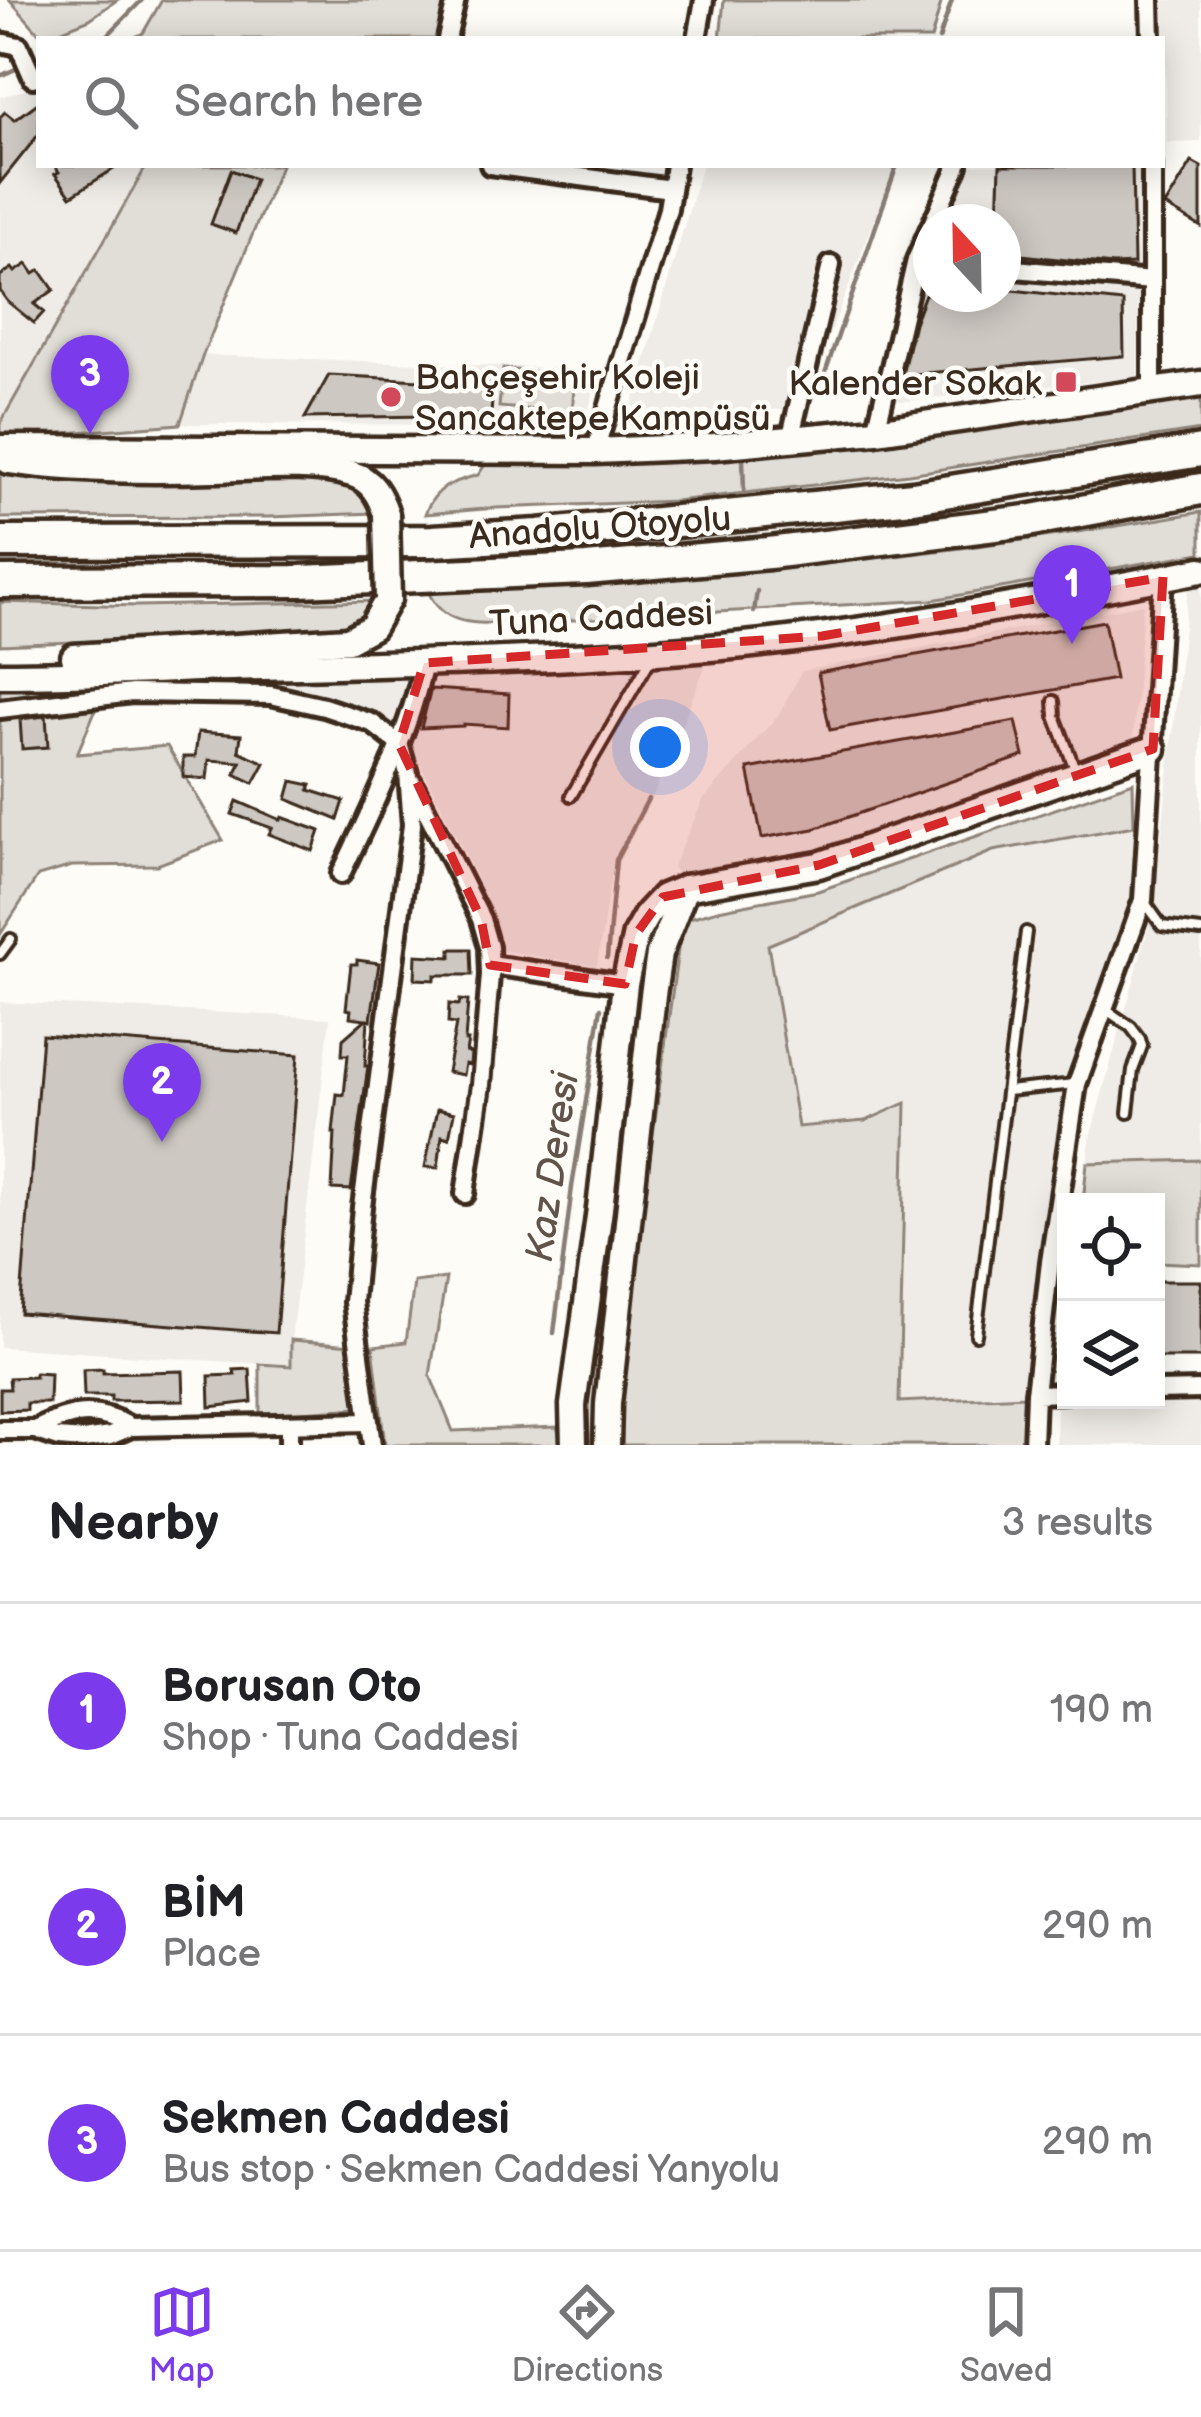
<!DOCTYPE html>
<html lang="en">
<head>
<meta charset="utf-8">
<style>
	:root { --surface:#fff; --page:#f6f6f6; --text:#202124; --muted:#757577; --line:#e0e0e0; --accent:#7c3aed }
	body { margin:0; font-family:"Balsamiq Sans",sans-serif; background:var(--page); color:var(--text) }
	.controls { position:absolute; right:36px; bottom:36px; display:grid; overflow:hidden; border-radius:0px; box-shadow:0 6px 30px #0003 }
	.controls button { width:108px; height:108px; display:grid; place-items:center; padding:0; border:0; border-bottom:3px solid var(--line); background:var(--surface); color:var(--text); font:60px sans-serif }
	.compass { position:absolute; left:913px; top:204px; width:108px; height:108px; border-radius:50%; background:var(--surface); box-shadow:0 6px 30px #0003; rotate:338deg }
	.you { position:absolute; left:660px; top:747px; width:42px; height:42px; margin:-30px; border:9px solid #fff; border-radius:50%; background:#1a73e8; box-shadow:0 0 0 18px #1a73e833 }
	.badge { display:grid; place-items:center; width:78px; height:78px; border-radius:50%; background:var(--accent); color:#fff; font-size:39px; font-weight:700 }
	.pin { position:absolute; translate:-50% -99px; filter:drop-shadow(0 3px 6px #0008) }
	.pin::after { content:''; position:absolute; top:63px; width:42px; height:36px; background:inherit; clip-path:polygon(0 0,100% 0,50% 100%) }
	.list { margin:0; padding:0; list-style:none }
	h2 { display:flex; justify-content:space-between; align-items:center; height:156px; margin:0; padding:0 48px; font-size:51px }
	h2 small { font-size:39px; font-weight:400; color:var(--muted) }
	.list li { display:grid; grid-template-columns:78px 1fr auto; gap:36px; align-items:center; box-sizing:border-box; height:216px; padding:0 48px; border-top:3px solid var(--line) }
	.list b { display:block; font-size:45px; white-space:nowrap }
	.list p { margin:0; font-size:39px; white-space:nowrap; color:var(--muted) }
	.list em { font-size:39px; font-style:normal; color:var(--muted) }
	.icon { flex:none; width:66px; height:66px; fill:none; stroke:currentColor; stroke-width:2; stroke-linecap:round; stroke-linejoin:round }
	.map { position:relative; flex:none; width:1201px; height:1445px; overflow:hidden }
	.search { position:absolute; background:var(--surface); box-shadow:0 6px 30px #0003; left:36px; right:36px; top:36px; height:132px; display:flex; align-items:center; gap:30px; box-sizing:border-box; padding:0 42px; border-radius:0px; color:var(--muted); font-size:45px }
	.sheet { height:804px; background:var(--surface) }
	nav { display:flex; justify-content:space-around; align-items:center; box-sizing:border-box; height:168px; border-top:3px solid var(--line); background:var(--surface); font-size:33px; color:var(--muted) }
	nav a { display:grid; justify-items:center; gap:6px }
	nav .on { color:var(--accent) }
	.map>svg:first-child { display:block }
</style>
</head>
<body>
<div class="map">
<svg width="1201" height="1445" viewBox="0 0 1201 1445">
	<rect width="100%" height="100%" fill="#fdfcf7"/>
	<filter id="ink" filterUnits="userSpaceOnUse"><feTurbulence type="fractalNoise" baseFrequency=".00833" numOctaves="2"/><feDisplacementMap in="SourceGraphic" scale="24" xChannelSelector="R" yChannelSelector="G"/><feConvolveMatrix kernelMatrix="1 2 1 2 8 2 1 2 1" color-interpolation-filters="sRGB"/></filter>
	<g filter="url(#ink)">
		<g fill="#efece7" fill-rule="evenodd">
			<path d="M1164 0H1201V142L1167 143Z"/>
			<path d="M39 86V165H147L0 424V97Z"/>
			<path d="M702 165H896L801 408 628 419Z"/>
			<path d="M944 165H1139L1138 377 906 401 895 400 879 376 910 267ZM931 222H1003V294H931Z"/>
			<path d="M203 355 600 370 584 425 180 424Z"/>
			<path d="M1201 578V1160L1087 1163 1091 1134 1154 907 1189 580Z"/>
			<path d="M1143 604 1133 741 794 863 682 878 672 868 703 800 779 714 802 671Z"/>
			<path d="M710 655 653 796 611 876 597 966 499 950 477 879 416 755 381 723 268 681Z"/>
			<path d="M1134 826 1138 891 1063 1093 1025 1396 899 1403 906 1104 865 1121 797 1128 768 944 993 851Z"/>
			<path d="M0 1002 330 1018 291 1340V1366L0 1347Z"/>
			<path d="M1201 1399V1445H1056L1057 1401Z"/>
		</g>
		<g fill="#e1ded7" stroke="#8e847a" stroke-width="3">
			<path d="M10 0H117L90 19 43 38Z"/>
			<path d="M162 0H447L439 39H131L143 33Z"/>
			<path d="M724 0H942L931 39H720Z"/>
			<path d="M147 165H281L203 355 180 424 0 438V424Z"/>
			<path d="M503 369 575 375 572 413 499 407Z"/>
			<path d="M1201 394V430L909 474 675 501 496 508 425 514C435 487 452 482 478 475L491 456Z"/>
			<path d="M0 472 119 482 326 480C350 485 365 488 375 513L270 517 0 518Z"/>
			<path d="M1201 512V553L932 600 519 623C482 622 445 631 428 591 687 581 945 557 1201 512Z"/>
			<path d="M377 601 359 622 340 631 0 645V602L137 606Z"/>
			<path d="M0 687H105L77 754 167 746 223 840 157 865 72 866 38 876 0 935Z"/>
			<path d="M1133 782 1134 826 993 851 768 945 798 1127 865 1121 906 1103 899 1402 1025 1396 1024 1445H621L618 1435 622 1364 682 920 718 910 818 891Z"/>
			<path d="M1201 1160V1264L1156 1262V1202H1083L1087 1163Z"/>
			<path d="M446 1278 430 1375 453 1431 557 1427 562 1445H385L373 1346 406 1342 414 1282Z"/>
			<path d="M291 1340 352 1345 358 1408 260 1415V1364L291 1366Z"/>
		</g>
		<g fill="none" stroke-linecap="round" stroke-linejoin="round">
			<g stroke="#887d74" stroke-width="4.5">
				<path d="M104 39 142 0"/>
				<path d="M939 39 952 0"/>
				<path d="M0 76 20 67"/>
				<path d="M822 382 897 165"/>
				<path d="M743 459 744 491"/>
				<path d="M754 612 757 591"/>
				<path d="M607 958 616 860 648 799"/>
				<path d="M554 1333 572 1187 601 1008"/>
			</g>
		</g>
		<g fill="#cdc8c2" stroke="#3b2a1e" stroke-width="3">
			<path d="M39 102V134L0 183V117L5 112 15 120Z"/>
			<path d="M1192 162 1201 167V227L1165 206Z"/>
			<path d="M54 165H120L71 196 55 174 59 172Z"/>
			<path d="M1000 165H1132L1134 264 1113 265 1003 253V222H998Z"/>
			<path d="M231 170 255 179 236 233 211 224Z"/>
			<path d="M27 264 34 274 40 270 54 290 34 304 44 312 34 323 8 302 0 291V276L12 268 15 272Z"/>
			<path d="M1003 289 1123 302 1124 356 902 375 914 323 925 294H1003Z"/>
			<path d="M329 375 493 384 491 415 305 418Z"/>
			<path d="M1104 621 1115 679 830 730 818 673Z"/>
			<path d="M431 689 509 694 508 727 463 724V726L421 728Z"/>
			<path d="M46 716 48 747 22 749 20 719Z"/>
			<path d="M1016 721 1024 756 814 829 762 838 748 769Z"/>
			<path d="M198 732 241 735 239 751 265 763 254 783 235 774 241 762 209 760 207 779 183 777V757H195Z"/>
			<path d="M292 781 311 785 309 790 344 801 338 820 287 799Z"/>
			<path d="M237 801 281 820 282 817 320 831 313 851 269 834 272 828 232 814Z"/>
			<path d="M451 949H471L472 975H435V980L415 979 416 955 451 957Z"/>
			<path d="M357 960 379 963 371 1020 368 1019 365 1066H368L351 1190 332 1189 335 1133H333L337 1094 344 1095 348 1055H342L343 1039 366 1019 350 1017 351 1010 346 1009 351 964H357Z"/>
			<path d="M460 1000 468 1001 465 1041H468L466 1052 471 1053 470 1065 465 1064 463 1075 447 1072 456 1024 448 1023 449 1004 459 1005Z"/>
			<path d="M42 1035 298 1055 276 1333 20 1313Z"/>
			<path d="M437 1109 454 1113 449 1138 442 1136 438 1168 425 1167Z"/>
			<rect x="1156" y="1281" width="45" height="77"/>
			<path d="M103 1369V1373L183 1371 184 1400 111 1401V1396H84L83 1370Z"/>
			<path d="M250 1369 252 1402 210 1407 209 1376 235 1375 234 1370Z"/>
			<path d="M35 1373 50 1374 49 1403H27V1410L0 1411V1389H10L9 1378 35 1377Z"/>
		</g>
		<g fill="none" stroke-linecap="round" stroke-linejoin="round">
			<g stroke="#3b2a1e" stroke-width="16">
				<g id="service">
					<path d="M1054 701 1055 716 1075 769"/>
					<path d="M571 796 652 657"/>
					<path d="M1144 901 1162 926 1201 931"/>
					<path d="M0 954 11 939"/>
					<path d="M1105 1009 1131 1027 1140 1039 1142 1046 1133 1070 1128 1113"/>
					<path d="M1007 1091 1075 1084"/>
					<path d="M976 1335 1026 932"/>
				</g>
			</g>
			<g stroke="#3b2a1e" stroke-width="26">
				<g id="minor">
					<path d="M1150 0 1151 39"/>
					<path d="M447 39 456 0"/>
					<path d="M697 39 704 0"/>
					<path d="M0 42 19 46 33 78"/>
					<path d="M490 165 671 189"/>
					<path d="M1152 165V393"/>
					<path d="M933 222 958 165"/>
					<path d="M1003 268 1152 281"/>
					<path d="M876 431 916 260 931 226"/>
					<path d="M790 440 831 265"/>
					<path d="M595 451 668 209 675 165"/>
					<path d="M0 709 132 693 271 695 324 707 372 723 399 744 408 773 412 825 362 1207 353 1302 372 1445"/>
					<path d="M412 782 481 919 489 947 490 975 481 1085 465 1194"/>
					<path d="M341 874C373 806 408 737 424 663"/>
					<path d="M490 965 625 984"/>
					<path d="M1156 1391 1201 1390"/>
					<path d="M1035 1394 1050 1262 1077 1084 1143 900 1163 577"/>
					<path d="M289 1424V1445"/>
					<path d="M0 1430H35L58 1438 83 1440 110 1436 131 1427 369 1422"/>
					<path d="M35 1430C70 1412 95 1407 131 1427"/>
					<path d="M1033 1445 1035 1394 1066 1393"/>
				</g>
			</g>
			<g stroke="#3b2a1e" stroke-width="33">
				<g id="secondary">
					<path d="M0 448 595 451 714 446 876 431 1201 384"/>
					<path d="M9 461C75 471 146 471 213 469 255 468 312 462 352 474 372 480 380 496 386 514"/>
					<path d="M74 657 348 640 372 627 388 599"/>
					<path d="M0 675C88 675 176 669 263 667 423 663 584 660 744 645 897 629 1050 599 1201 570"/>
					<path d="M574 1445 573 1405 600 1209 625 984 636 934 648 913 663 897 685 888 819 865 1153 749"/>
					<path d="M607 1445 608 1404 653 995 659 954 685 888"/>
				</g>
			</g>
			<g stroke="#3b2a1e" stroke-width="39">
				<g id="motorway">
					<path d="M0 542 432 541 539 535 913 497 1201 451"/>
					<path d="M0 582 300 581 586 569 769 553 1027 521 1201 489"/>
				</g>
			</g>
			<use href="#service" stroke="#fdfcf7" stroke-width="8"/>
			<use href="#minor" stroke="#fdfcf7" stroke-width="16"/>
			<use href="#secondary" stroke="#fdfcf7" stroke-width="24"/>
			<use href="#motorway" stroke="#fdfcf7" stroke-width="30"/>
			<g stroke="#3b2a1e" stroke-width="33" stroke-linecap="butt">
				<path id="secondary-bridge" d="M386 514 388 599"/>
			</g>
			<use href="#secondary-bridge" stroke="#fdfcf7" stroke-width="24"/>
		</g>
	</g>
	<path fill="#d62828" fill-opacity="0.2" stroke="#d62828" stroke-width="9" stroke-dasharray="24 15" stroke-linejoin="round" d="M1163 577 1153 749 819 865 663 897 636 934 625 984 490 965 481 919 399 744 424 663 822 636Z"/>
	<g fill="#d1495b" stroke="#fdfcf7" stroke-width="4.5">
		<rect x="1054" y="370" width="24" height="24" rx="6"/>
		<circle cx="391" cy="397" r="12"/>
	</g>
	<g text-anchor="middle" stroke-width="9" stroke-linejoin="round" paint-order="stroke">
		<g font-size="36" fill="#3b2a1e" stroke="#fdfcf7" text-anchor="start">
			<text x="415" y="389">Bahçeşehir Koleji<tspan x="415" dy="41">Sancaktepe Kampüsü</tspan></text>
			<text x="1042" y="395" text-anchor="end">Kalender Sokak</text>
		</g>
		<g font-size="36" fill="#3b2a1e" stroke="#fdfcf7">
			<text transform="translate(600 526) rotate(-4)" y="13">Anadolu Otoyolu</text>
			<text transform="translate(601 617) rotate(-3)" y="13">Tuna Caddesi</text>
		</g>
		<g font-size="39" font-style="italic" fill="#615349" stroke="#fdfcf7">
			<text transform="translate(551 1167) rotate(-82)" y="14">Kaz Deresi</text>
		</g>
	</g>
</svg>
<div class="controls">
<button><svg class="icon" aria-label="locate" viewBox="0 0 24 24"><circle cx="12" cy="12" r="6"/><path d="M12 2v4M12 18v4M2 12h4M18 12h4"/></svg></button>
<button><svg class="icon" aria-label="layers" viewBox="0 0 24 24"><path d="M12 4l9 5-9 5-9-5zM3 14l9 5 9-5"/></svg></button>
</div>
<svg class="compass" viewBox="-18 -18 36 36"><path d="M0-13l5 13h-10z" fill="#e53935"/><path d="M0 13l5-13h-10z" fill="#757577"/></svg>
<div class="you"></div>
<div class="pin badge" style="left:1072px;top:644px">1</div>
<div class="pin badge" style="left:162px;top:1142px">2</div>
<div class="pin badge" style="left:90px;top:434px">3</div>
<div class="search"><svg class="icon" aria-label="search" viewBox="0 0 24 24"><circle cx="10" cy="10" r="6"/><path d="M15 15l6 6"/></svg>Search here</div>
</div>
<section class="sheet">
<h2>Nearby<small>3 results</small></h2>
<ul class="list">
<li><span class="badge">1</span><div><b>Borusan Oto</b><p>Shop · Tuna Caddesi</p></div><em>190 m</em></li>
<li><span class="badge">2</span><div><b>BİM</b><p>Place</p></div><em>290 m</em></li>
<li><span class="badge">3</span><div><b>Sekmen Caddesi</b><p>Bus stop · Sekmen Caddesi Yanyolu</p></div><em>290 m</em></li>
</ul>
</section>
<nav>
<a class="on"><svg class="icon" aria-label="map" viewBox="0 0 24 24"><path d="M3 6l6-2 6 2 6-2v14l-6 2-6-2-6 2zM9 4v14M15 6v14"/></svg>Map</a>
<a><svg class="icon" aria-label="directions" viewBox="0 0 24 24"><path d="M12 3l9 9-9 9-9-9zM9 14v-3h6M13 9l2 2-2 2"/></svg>Directions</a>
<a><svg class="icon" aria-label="saved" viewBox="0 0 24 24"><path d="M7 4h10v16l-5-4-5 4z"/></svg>Saved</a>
</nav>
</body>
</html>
